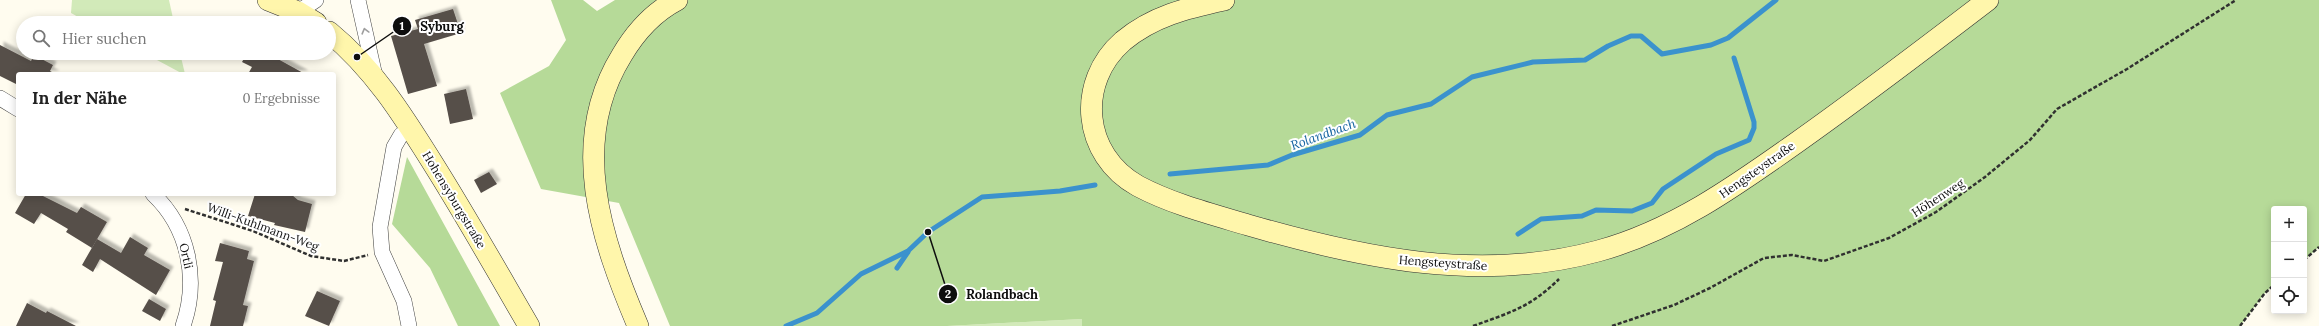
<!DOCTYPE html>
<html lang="de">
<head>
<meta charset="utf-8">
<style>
	:root { --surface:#fff; --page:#f6f6f6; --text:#222; --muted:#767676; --line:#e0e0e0 }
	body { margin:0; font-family:Lora,serif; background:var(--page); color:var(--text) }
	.controls { position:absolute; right:12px; bottom:12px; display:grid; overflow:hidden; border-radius:4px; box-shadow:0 2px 10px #0003 }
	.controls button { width:36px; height:36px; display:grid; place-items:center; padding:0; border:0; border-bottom:1px solid var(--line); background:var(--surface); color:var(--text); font:20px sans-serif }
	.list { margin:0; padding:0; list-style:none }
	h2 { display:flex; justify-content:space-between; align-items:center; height:52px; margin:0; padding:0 16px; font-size:17px }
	h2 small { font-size:13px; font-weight:400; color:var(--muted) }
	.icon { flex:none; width:22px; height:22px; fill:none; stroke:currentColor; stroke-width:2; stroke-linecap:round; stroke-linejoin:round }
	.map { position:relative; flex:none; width:2319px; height:326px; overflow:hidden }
	.search { position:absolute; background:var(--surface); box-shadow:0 2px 10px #0003; left:16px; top:16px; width:320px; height:44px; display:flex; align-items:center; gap:10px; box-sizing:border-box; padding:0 14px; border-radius:22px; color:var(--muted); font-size:15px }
	.panel { position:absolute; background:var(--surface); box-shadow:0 2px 10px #0003; left:16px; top:72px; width:320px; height:124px; border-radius:4px }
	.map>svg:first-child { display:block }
</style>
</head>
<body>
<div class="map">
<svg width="2319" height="326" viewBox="0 0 2319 326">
	<defs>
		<filter id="shadow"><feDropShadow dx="3.5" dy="-3.5" stdDeviation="1" flood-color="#0004"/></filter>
	</defs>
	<rect width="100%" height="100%" fill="#fffcef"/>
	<g fill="#d2eab9">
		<path d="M72 0H169L174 23H89L71 13Z"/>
		<path d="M144 53H180L185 74H183Z"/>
		<path d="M1082 319V326H947Z"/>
	</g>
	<g fill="#b6da98">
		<path d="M551 0H583L597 11 615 0H2319V247L2304 260V209H2274V285L2265 293 2240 326H1082V319L947 326H670L619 203 541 189 500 93 549 66 566 40Z"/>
		<path d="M407 157 500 326H458L430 268 392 224Z"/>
	</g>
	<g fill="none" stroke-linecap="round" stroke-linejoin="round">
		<g stroke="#3b92cd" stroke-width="5">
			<path d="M1170 174 1268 165 1292 155 1360 135 1387 115 1431 104 1472 77 1533 62 1585 60 1608 46 1631 36H1641L1662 54 1711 45 1728 38 1776 0"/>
			<path d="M1518 234 1541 219 1582 216 1596 210 1632 211 1652 203 1663 189 1716 154 1749 140 1754 128V122L1734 58"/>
			<path d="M897 268 908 252"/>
			<path d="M786 326 817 313 861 274 908 251 928 232 982 197 1060 191 1095 185"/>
		</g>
	</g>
	<g fill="#574f4a" filter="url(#shadow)">
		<path d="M453 9 461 33 424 44 437 86 408 94 391 36 418 29 415 20Z"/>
		<path d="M0 45 31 61 34 55 53 65 50 71 56 74H18V85L0 76Z"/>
		<path d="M247 53H267L305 74H248L252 67 242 62Z"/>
		<path d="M466 89 473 119 450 124 444 94Z"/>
		<path d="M489 172 497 184 481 193 474 180Z"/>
		<path d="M26 194H39L77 213 81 207 107 222 92 248 66 232 68 229 41 213 34 224 15 213Z"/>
		<path d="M255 194 292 195 298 200 312 204 305 232 274 225 275 223 248 216Z"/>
		<path d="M130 237 148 248 144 255 170 270 156 295 100 259 93 272 82 265 97 239 121 253Z"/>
		<path d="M220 243 249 251 247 259 254 261 243 305 248 306 243 326H210L216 301 213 300 223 262 215 261Z"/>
		<path d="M317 291 340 301 329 326 305 316Z"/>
		<path d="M149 299 166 309 160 321 142 311Z"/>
		<path d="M27 303 46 313 47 311 76 326H16Z"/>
	</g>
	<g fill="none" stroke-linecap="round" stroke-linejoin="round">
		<g stroke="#414141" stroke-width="16">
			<g id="street">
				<path d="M358 0 375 76"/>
				<path d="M298 12 316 0"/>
				<path d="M0 98 18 109"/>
				<path d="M153 194C189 228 199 280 183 326"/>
				<path d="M409 326 404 301 382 252 380 227 394 147 401 135 411 128"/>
			</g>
		</g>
		<g stroke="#303030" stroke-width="22">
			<g id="secondary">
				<path d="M268 0 298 12 316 23"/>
				<path d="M1224 0C1187 8 1153 16 1123 41 1076 82 1082 155 1138 186 1172 204 1211 214 1248 225 1362 258 1480 283 1598 251 1672 231 1734 187 1796 143 1861 97 1924 49 1988 0"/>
				<path d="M329 32C373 68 402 114 432 162 466 216 497 271 529 326"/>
				<path d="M638 326C601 239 568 142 622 55 635 33 654 12 677 0"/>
			</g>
		</g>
		<g stroke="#303030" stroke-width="2.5" stroke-dasharray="4 2" stroke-linecap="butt">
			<path d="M185 209 253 231 311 256 344 261 368 255"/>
			<path d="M2304 260 2319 247"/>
			<path d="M1473 326C1509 313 1531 307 1559 279"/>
			<path d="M1612 326 1674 305 1710 288 1764 258 1792 255 1824 261 1889 238 1936 212 1985 177 2030 140 2057 109 2127 69 2236 0"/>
			<path d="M2240 326 2265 293 2274 285"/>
		</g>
		<use href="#street" stroke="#fff" stroke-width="15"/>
		<use href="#secondary" stroke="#fff6ab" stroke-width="21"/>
	</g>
	<defs><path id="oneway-chevron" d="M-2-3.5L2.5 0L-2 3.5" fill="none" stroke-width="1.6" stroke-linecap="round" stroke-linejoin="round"/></defs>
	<use stroke="#9f9f9f" href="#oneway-chevron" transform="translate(365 31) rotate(-105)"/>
	<g text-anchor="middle" stroke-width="4" stroke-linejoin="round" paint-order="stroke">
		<g font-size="12" fill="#0e0e0e" stroke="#fff">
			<text transform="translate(1757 170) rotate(-35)" y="4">Hengsteystraße</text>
			<text transform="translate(1938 198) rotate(-33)" y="4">Höhenweg</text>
			<text transform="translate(454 200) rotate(59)" y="4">Hohensyburgstraße</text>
			<text transform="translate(263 227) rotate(20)" y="4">Willi-Kuhlmann-Weg</text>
			<text transform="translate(186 256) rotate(77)" y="4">Ortli</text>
			<text transform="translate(1443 263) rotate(4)" y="4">Hengsteystraße</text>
		</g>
		<g font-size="13" font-style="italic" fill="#1764a1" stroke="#fff">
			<text transform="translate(1323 134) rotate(-20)" y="5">Rolandbach</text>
		</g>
	</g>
	<path fill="none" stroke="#0e0e0e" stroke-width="1.5" d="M357 57L402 26M928 232L948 294"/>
	<g fill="#0e0e0e" stroke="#fff" stroke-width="1.5">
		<circle cx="357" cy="57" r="4"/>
		<circle cx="928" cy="232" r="4"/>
		<circle cx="402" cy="26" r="10"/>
		<circle cx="948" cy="294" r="10"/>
	</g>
	<g font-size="12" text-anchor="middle" font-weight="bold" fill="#fff">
		<text x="402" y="30">1</text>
		<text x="948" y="298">2</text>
	</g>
	<g font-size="13" text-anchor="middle" font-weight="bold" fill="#0e0e0e" stroke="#fff" stroke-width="4" stroke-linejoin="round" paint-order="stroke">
		<text x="442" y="31">Syburg</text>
		<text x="1002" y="299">Rolandbach</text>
	</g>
</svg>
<div class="controls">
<button>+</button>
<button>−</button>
<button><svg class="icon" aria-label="locate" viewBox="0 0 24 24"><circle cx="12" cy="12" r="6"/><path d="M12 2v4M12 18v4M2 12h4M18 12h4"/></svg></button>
</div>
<div class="search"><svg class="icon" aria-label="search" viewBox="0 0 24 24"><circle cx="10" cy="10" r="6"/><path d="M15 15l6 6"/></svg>Hier suchen</div>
<section class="panel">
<h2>In der Nähe<small>0 Ergebnisse</small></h2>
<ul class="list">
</ul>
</section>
</div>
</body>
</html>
